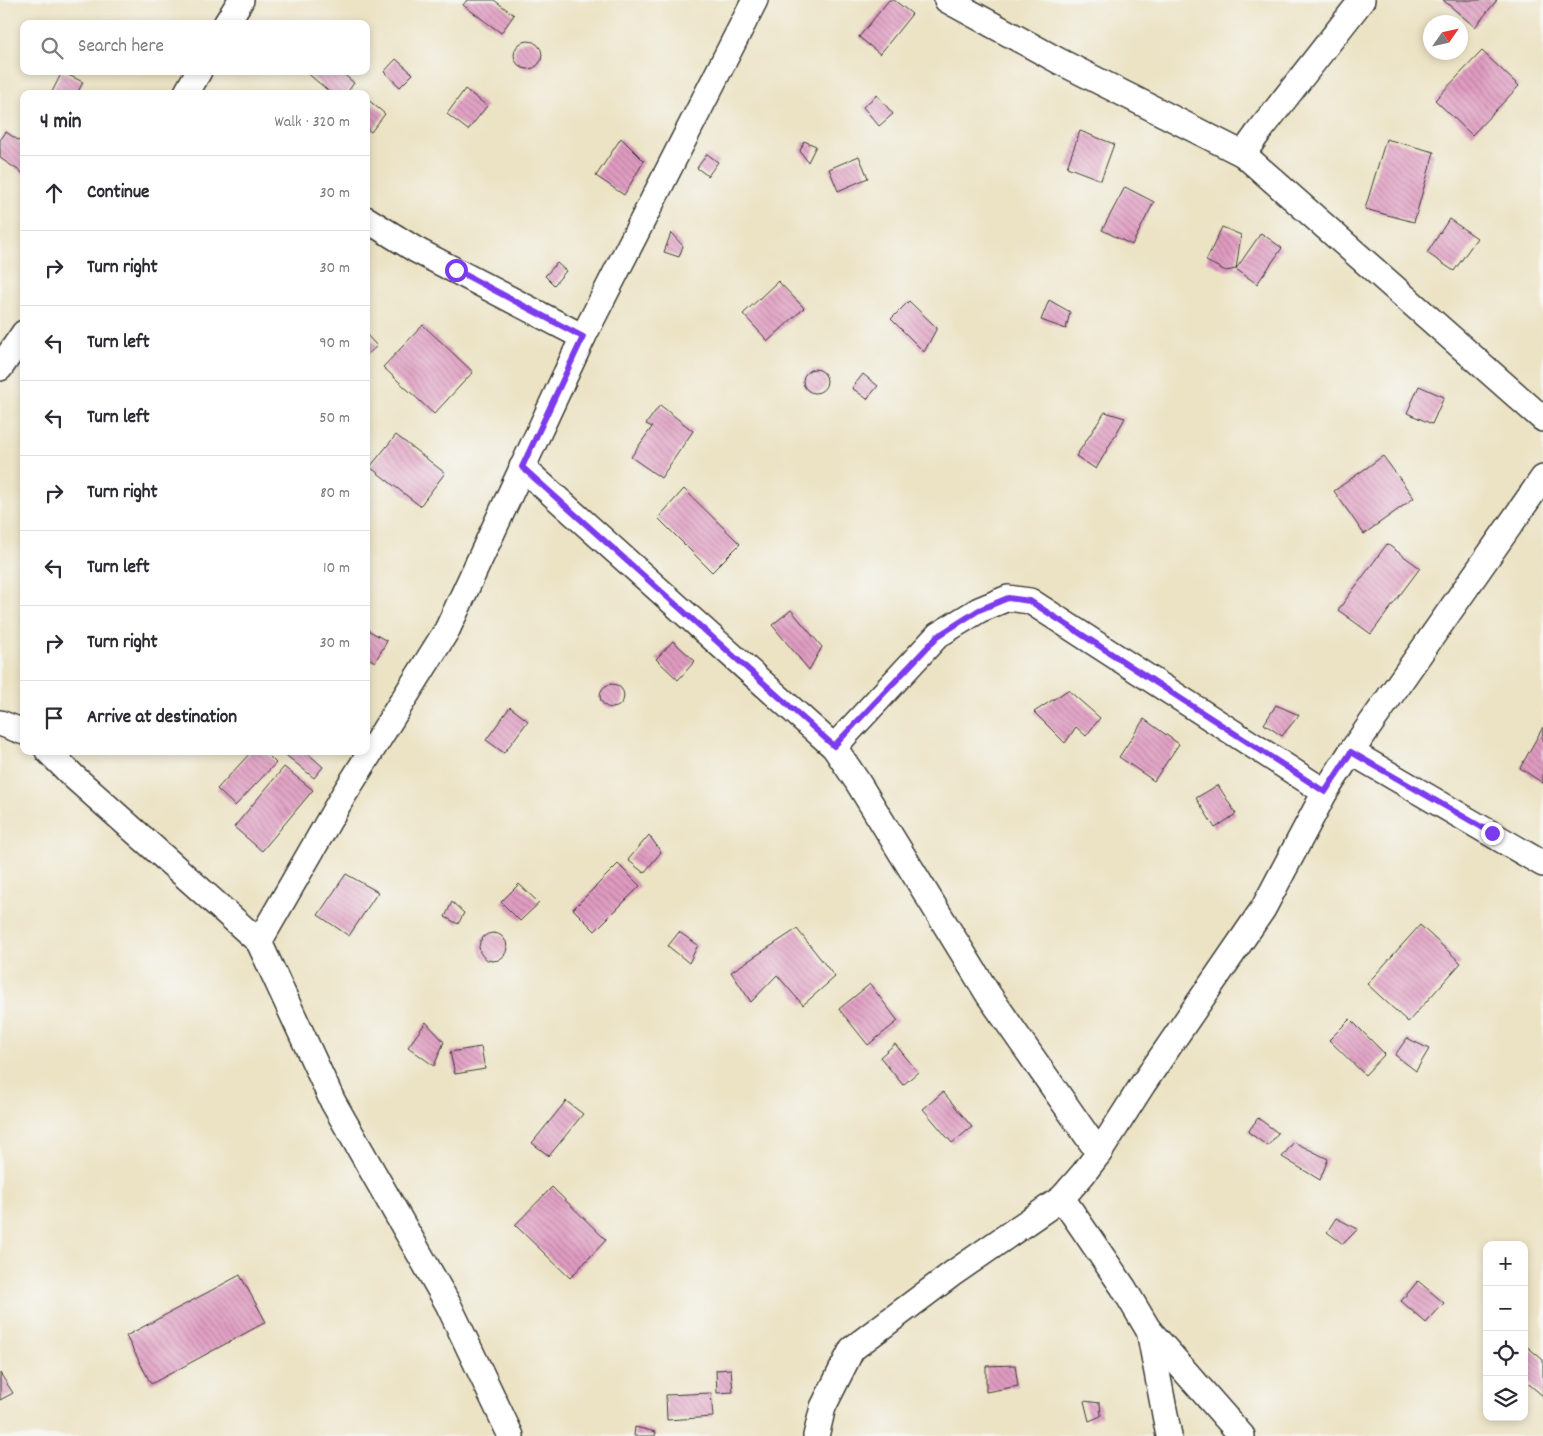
<!DOCTYPE html>
<html lang="en">
<head>
<meta charset="utf-8">
<style>
	:root { --surface:#fff; --page:#f7f7f7; --text:#2b2b33; --muted:#7c7c81; --line:#e1e1e2 }
	body { margin:0; font-family:Dekko,sans-serif; background:var(--page); color:var(--text) }
	.controls { position:absolute; right:15px; bottom:15px; display:grid; overflow:hidden; border-radius:10px; box-shadow:0 2px 8px #0003 }
	.controls button { width:45px; height:45px; display:grid; place-items:center; padding:0; border:0; border-bottom:1px solid var(--line); background:var(--surface); color:var(--text); font:25px sans-serif }
	.compass { position:absolute; left:1423px; top:15px; width:45px; height:45px; border-radius:50%; background:var(--surface); box-shadow:0 2px 8px #0003; rotate:56deg }
	.stop { position:absolute; width:15px; height:15px; margin:-11px; border:4px solid #7c3aed; border-radius:50%; background:#fff }
	.stop.end { background:#7c3aed; border-color:#fff; box-shadow:0 1px 5px #0008 }
	.list { margin:0; padding:0; list-style:none }
	h2 { display:flex; justify-content:space-between; align-items:center; height:65px; margin:0; padding:0 20px; font-size:21px }
	h2 small { font-size:16px; font-weight:400; color:var(--muted) }
	.list li { display:grid; grid-template-columns:32px 1fr auto; gap:15px; align-items:center; box-sizing:border-box; height:75px; padding:0 20px; border-top:1px solid var(--line) }
	.list b { display:block; font-size:19px; white-space:nowrap }
	.list em { font-size:16px; font-style:normal; color:var(--muted) }
	.icon { flex:none; width:28px; height:28px; fill:none; stroke:currentColor; stroke-width:2; stroke-linecap:round; stroke-linejoin:round }
	.map { position:relative; flex:none; width:1543px; height:1436px; overflow:hidden }
	.search { position:absolute; background:var(--surface); box-shadow:0 2px 8px #0003; left:20px; top:20px; width:350px; height:55px; display:flex; align-items:center; gap:12px; box-sizing:border-box; padding:0 18px; border-radius:10px; color:var(--muted); font-size:19px }
	.panel { position:absolute; background:var(--surface); box-shadow:0 2px 8px #0003; left:20px; top:90px; width:350px; height:665px; border-radius:10px }
	.map>svg:first-child { display:block }
</style>
</head>
<body>
<div class="map">
<svg width="1543" height="1436" viewBox="0 0 1543 1436">
	<defs>
		<pattern id="building-back-hatch" width="6" height="6" patternUnits="userSpaceOnUse" patternTransform="scale(1.25)"><rect width="6" height="6" fill="#e09bc1"/><path d="M-1 5l2 2M0 0l6 6M5-1l2 2" fill="none" stroke="#b57e9c"/></pattern>
	</defs>
	<rect width="100%" height="100%" fill="#f6f6f2"/>
	<filter id="ink" filterUnits="userSpaceOnUse"><feTurbulence type="fractalNoise" baseFrequency=".02" numOctaves="2"/><feDisplacementMap in="SourceGraphic" scale="10" xChannelSelector="R" yChannelSelector="G"/><feConvolveMatrix kernelMatrix="1 2 1 2 8 2 1 2 1" color-interpolation-filters="sRGB"/></filter>
	<filter id="wash" filterUnits="userSpaceOnUse"><feTurbulence type="fractalNoise" baseFrequency=".0096" numOctaves="4" result="noise"/><feDisplacementMap in="SourceGraphic" scale="20" xChannelSelector="R" yChannelSelector="G"/><feGaussianBlur stdDeviation="1.12" result="paint"/><feColorMatrix in="noise" values="0 0 0 0 0 0 0 0 0 0 0 0 0 0 0 0 0 1.4 0 .05"/><feComposite in="paint" operator="in"/></filter>
	<g filter="url(#wash)">
		<rect width="100%" height="100%" fill="#ece3c5"/>
		<g id="blocks">
			<g fill="url(#building-back-hatch)">
				<path d="M467 0H494L514 15 501 33 463 5Z"/>
				<path d="M889 0H894L912 14 880 54 859 37Z"/>
				<path d="M1443 0H1497L1475 27Z"/>
				<circle cx="528" cy="55" r="14"/>
				<path d="M1482 51 1519 86 1472 135 1435 100Z"/>
				<path d="M396 59 413 74 400 87 384 72Z"/>
				<path d="M305 71H340L354 83 346 94H332Z"/>
				<path d="M62 72 83 82 77 94H51Z"/>
				<path d="M465 89 487 106 468 130 447 114Z"/>
				<path d="M877 95 893 114 879 126 863 107Z"/>
				<path d="M366 98 385 114 371 132 366 128Z"/>
				<path d="M1080 131 1114 144 1101 180 1067 167Z"/>
				<path d="M6 132 24 144V174L0 158V140Z"/>
				<path d="M621 138 644 161 624 195 596 176Z"/>
				<path d="M1386 139 1434 152 1414 222 1365 209Z"/>
				<path d="M804 141 816 146 808 162 800 151Z"/>
				<path d="M707 154 718 162 708 176 697 168Z"/>
				<path d="M859 156 868 178 838 191 829 169Z"/>
				<path d="M1125 187 1154 202 1132 245 1102 230Z"/>
				<path d="M1449 219 1477 238 1454 271 1427 253Z"/>
				<path d="M1222 227 1241 235 1236 269 1261 233 1282 248 1257 284 1236 269 1226 271 1206 261Z"/>
				<path d="M671 233 683 246 679 257 664 252Z"/>
				<path d="M557 263 566 271 554 285 545 276Z"/>
				<path d="M778 281 804 308 768 341 743 314Z"/>
				<path d="M1049 300 1070 312 1066 329 1041 320Z"/>
				<path d="M909 301 937 328 924 352 891 319Z"/>
				<path d="M423 325 473 372 434 414 383 367Z"/>
				<path d="M366 334 377 346 366 356Z"/>
				<circle cx="815" cy="381" r="12"/>
				<path d="M863 374 878 386 867 399 852 388Z"/>
				<path d="M1419 386 1444 397 1432 424 1407 413Z"/>
				<path d="M660 405 693 431 661 478 631 457 652 427 646 424Z"/>
				<path d="M1105 412 1125 418 1096 469 1076 456Z"/>
				<path d="M396 435 445 473 420 506 370 467Z"/>
				<path d="M1383 456 1414 498 1364 534 1334 491Z"/>
				<path d="M684 489 740 544 712 572 658 518Z"/>
				<path d="M1387 544 1420 568 1371 634 1338 610Z"/>
				<path d="M791 610 822 647 809 670 772 625Z"/>
				<path d="M366 629 387 641 375 662 366 657Z"/>
				<path d="M673 641 695 661 678 680 656 659Z"/>
				<circle cx="612" cy="696" r="12"/>
				<path d="M1068 690 1100 718 1086 736 1076 727 1065 743 1034 712Z"/>
				<path d="M1276 705 1299 715 1282 736 1264 724Z"/>
				<path d="M510 707 528 721 504 753 486 740Z"/>
				<path d="M1144 719 1179 744 1154 781 1119 757Z"/>
				<path d="M1543 727V783L1520 768Z"/>
				<path d="M252 751H264L276 763 235 806 217 789Z"/>
				<path d="M281 751H305L323 767 314 778Z"/>
				<path d="M284 767 313 790 262 851 234 827Z"/>
				<path d="M1218 785 1236 814 1215 828 1196 798Z"/>
				<path d="M649 835 661 852 644 873 628 860Z"/>
				<path d="M618 864 640 886 595 931 573 909Z"/>
				<path d="M346 874 378 892 349 936 318 915Z"/>
				<path d="M519 884 539 903 520 921 501 902Z"/>
				<path d="M452 902 464 913 458 924 445 917Z"/>
				<path d="M1420 925 1461 963 1408 1022 1367 984Z"/>
				<path d="M797 929 835 977 803 1005 777 975 751 1002 731 972Z"/>
				<path d="M679 932 698 945 689 963 668 946Z"/>
				<circle cx="493" cy="947" r="14"/>
				<path d="M870 984 898 1021 868 1045 839 1009Z"/>
				<path d="M1350 1019 1385 1054 1365 1075 1329 1040Z"/>
				<path d="M426 1022 444 1042 434 1066 408 1047Z"/>
				<path d="M1407 1038 1429 1049 1416 1071 1395 1055Z"/>
				<path d="M895 1044 918 1072 903 1085 880 1057Z"/>
				<path d="M481 1047 485 1069 455 1074 450 1052Z"/>
				<path d="M943 1092 972 1127 952 1143 923 1109Z"/>
				<path d="M566 1101 583 1114 549 1156 532 1143Z"/>
				<path d="M1258 1118 1278 1133 1268 1146 1248 1132Z"/>
				<path d="M1294 1142 1328 1159 1320 1180 1282 1157Z"/>
				<path d="M552 1187 606 1240 570 1278 515 1225Z"/>
				<path d="M1336 1218 1358 1229 1343 1244 1327 1232Z"/>
				<path d="M240 1275 266 1322 151 1384 126 1336Z"/>
				<path d="M1418 1281 1444 1303 1426 1323 1401 1301Z"/>
				<path d="M1524 1344 1543 1360V1396L1524 1380Z"/>
				<path d="M1015 1365 1018 1386 986 1392V1366Z"/>
				<path d="M731 1369 733 1392 717 1393 716 1370Z"/>
				<path d="M0 1373 13 1393 0 1400Z"/>
				<path d="M711 1393 713 1417 667 1420 666 1395Z"/>
				<path d="M1084 1401 1100 1403 1101 1416 1089 1421Z"/>
				<path d="M635 1427 656 1432 655 1436H634Z"/>
			</g>
		</g>
	</g>
	<g filter="url(#ink)">
		<use href="#blocks" fill-opacity="0" stroke="#3b3a35" stroke-width="1"/>
		<g fill="none" stroke-linecap="round" stroke-linejoin="round">
			<g stroke="#3b3a35" stroke-width="28">
				<g id="minor">
					<path d="M947 0 1059 61 1243 154 1543 419"/>
					<path d="M226 24 241 0"/>
					<path d="M186 94 199 71"/>
					<path d="M1243 154 1258 133 1362 0"/>
					<path d="M366 219 416 250 583 337"/>
					<path d="M0 368 24 333"/>
					<path d="M522 467 834 747 857 781 988 994 1099 1153"/>
					<path d="M0 723 24 732"/>
					<path d="M834 747 938 635 979 610 1008 598 1030 601 1325 792"/>
					<path d="M48 751 73 776 259 942 343 796 447 630 583 337 755 0"/>
					<path d="M1351 752 1543 864"/>
					<path d="M259 942 333 1102 448 1304 511 1436"/>
					<path d="M1062 1198 1123 1287 1148 1329 1242 1436"/>
					<path d="M1149 1330 1169 1436"/>
					<path d="M816 1436 823 1407 852 1349 952 1274 1062 1198 1083 1174 1099 1153 1143 1084 1263 909 1325 792 1351 752 1543 478"/>
				</g>
			</g>
			<use href="#minor" stroke="#fff" stroke-width="25"/>
		</g>
	</g>
	<g fill="none" stroke-linecap="round" stroke-linejoin="round" filter="url(#ink)">
		<path stroke="#7c3aed" stroke-width="6" d="M456 270 583 337 522 467 834 746 938 636 979 610 1008 598 1030 601 1325 792 1351 752 1492 833"/>
	</g>
</svg>
<div class="controls">
<button>+</button>
<button>−</button>
<button><svg class="icon" aria-label="locate" viewBox="0 0 24 24"><circle cx="12" cy="12" r="6"/><path d="M12 2v4M12 18v4M2 12h4M18 12h4"/></svg></button>
<button><svg class="icon" aria-label="layers" viewBox="0 0 24 24"><path d="M12 4l9 5-9 5-9-5zM3 14l9 5 9-5"/></svg></button>
</div>
<svg class="compass" viewBox="-18 -18 36 36"><path d="M0-13l5 13h-10z" fill="#e53935"/><path d="M0 13l5-13h-10z" fill="#7c7c81"/></svg>
<div class="stop" style="left:456px;top:270px"></div>
<div class="stop end" style="left:1492px;top:833px"></div>
<div class="search"><svg class="icon" aria-label="search" viewBox="0 0 24 24"><circle cx="10" cy="10" r="6"/><path d="M15 15l6 6"/></svg>Search here</div>
<section class="panel">
<h2>4 min<small>Walk · 320 m</small></h2>
<ul class="list">
<li><svg class="icon" aria-label="ahead" viewBox="0 0 24 24"><path d="M12 20V5M6 11l6-6 6 6"/></svg><div><b>Continue</b></div><em>30 m</em></li>
<li><svg class="icon" aria-label="right" viewBox="0 0 24 24"><path d="M7 20v-9h11M14 6l5 5-5 5"/></svg><div><b>Turn right</b></div><em>30 m</em></li>
<li><svg class="icon" aria-label="left" viewBox="0 0 24 24"><path d="M17 20v-9H6M10 6l-5 5 5 5"/></svg><div><b>Turn left</b></div><em>90 m</em></li>
<li><svg class="icon" aria-label="left" viewBox="0 0 24 24"><path d="M17 20v-9H6M10 6l-5 5 5 5"/></svg><div><b>Turn left</b></div><em>50 m</em></li>
<li><svg class="icon" aria-label="right" viewBox="0 0 24 24"><path d="M7 20v-9h11M14 6l5 5-5 5"/></svg><div><b>Turn right</b></div><em>80 m</em></li>
<li><svg class="icon" aria-label="left" viewBox="0 0 24 24"><path d="M17 20v-9H6M10 6l-5 5 5 5"/></svg><div><b>Turn left</b></div><em>10 m</em></li>
<li><svg class="icon" aria-label="right" viewBox="0 0 24 24"><path d="M7 20v-9h11M14 6l5 5-5 5"/></svg><div><b>Turn right</b></div><em>30 m</em></li>
<li><svg class="icon" aria-label="arrive" viewBox="0 0 24 24"><path d="M6 21V4h12l-3 4 3 4H6"/></svg><div><b>Arrive at destination</b></div></li>
</ul>
</section>
</div>
</body>
</html>
